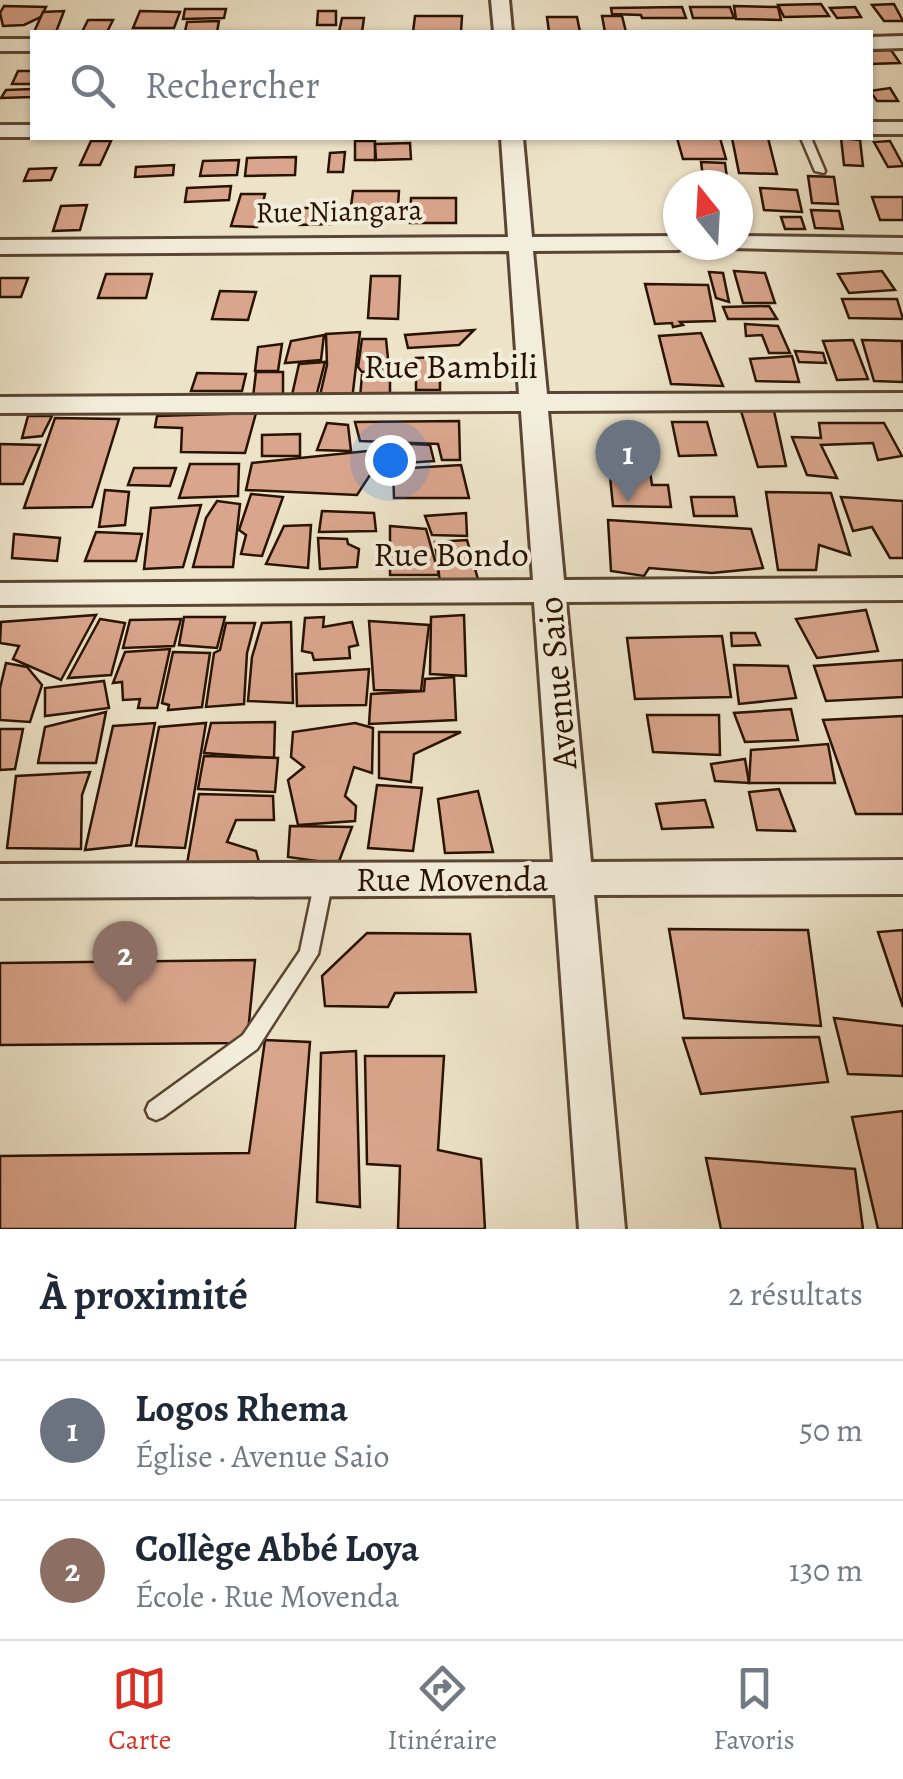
<!DOCTYPE html>
<html lang="fr">
<head>
<meta charset="utf-8">
<style>
	:root { --surface:#fff; --page:#f6f6f7; --text:#1f2937; --muted:#747a83; --line:#e0e1e3; --accent:#d93025 }
	body { margin:0; font-family:Alegreya,serif; background:var(--page); color:var(--text) }
	.compass { position:absolute; left:663px; top:170px; width:90px; height:90px; border-radius:50%; background:var(--surface); box-shadow:0 2px 8px #0004; rotate:342deg }
	.you { position:absolute; left:390px; top:460px; width:35px; height:35px; margin:-25px; border:8px solid #fff; border-radius:50%; background:#1a73e8; box-shadow:0 0 0 15px #1a73e833 }
	.badge { display:grid; place-items:center; width:65px; height:65px; border-radius:50%; background:var(--accent); color:#fff; font-size:32px; font-weight:700 }
	.pin { position:absolute; translate:-50% -82px; filter:drop-shadow(0 2px 5px #0008) }
	.pin::after { content:''; position:absolute; top:52px; width:35px; height:30px; background:inherit; clip-path:polygon(0 0,100% 0,50% 100%) }
	.list { margin:0; padding:0; list-style:none }
	h2 { display:flex; justify-content:space-between; align-items:center; height:130px; margin:0; padding:0 40px; font-size:42px }
	h2 small { font-size:32px; font-weight:400; color:var(--muted) }
	.list li { display:grid; grid-template-columns:65px 1fr auto; gap:30px; align-items:center; box-sizing:border-box; height:140px; padding:0 40px; border-top:2px solid var(--line) }
	.list b { display:block; font-size:38px; white-space:nowrap }
	.list p { margin:0; font-size:32px; white-space:nowrap; color:var(--muted) }
	.list em { font-size:32px; font-style:normal; color:var(--muted) }
	.icon { flex:none; width:55px; height:55px; fill:none; stroke:currentColor; stroke-width:2; stroke-linecap:round; stroke-linejoin:round }
	.map { position:relative; flex:none; width:903px; height:1229px; overflow:hidden }
	.search { position:absolute; background:var(--surface); box-shadow:0 2px 8px #0004; left:30px; right:30px; top:30px; height:110px; display:flex; align-items:center; gap:25px; box-sizing:border-box; padding:0 35px; border-radius:0px; color:var(--muted); font-size:38px }
	.sheet { height:410px; background:var(--surface) }
	nav { display:flex; justify-content:space-around; align-items:center; box-sizing:border-box; height:140px; border-top:2px solid var(--line); background:var(--surface); font-size:28px; color:var(--muted) }
	nav a { display:grid; justify-items:center; gap:5px }
	nav .on { color:var(--accent) }
	.map>svg:first-child { display:block }
</style>
</head>
<body>
<div class="map">
<svg width="903" height="1229" viewBox="0 0 903 1229">
	<rect width="100%" height="100%" fill="#ede3c8"/>
	<filter id="stains"><feTurbulence type="fractalNoise" baseFrequency=".002" numOctaves="4"/><feColorMatrix values="0 0 0 0 .2 0 0 0 0 .09 0 0 0 0 .02 0 0 0 .5 -.17"/></filter>
	<radialGradient id="worn" r=".72"><stop offset=".6" stop-color="#630" stop-opacity="0"/><stop offset="1" stop-color="#630" stop-opacity=".3"/></radialGradient>
	<g fill="#d9a58c" stroke="#281200" stroke-width="2.5">
		<path d="M821 4 829 16 784 17 778 5Z"/>
		<path d="M894 4 903 21H884L872 5Z"/>
		<path d="M4 6 46 7 41 17 24 25 3 26 0 13Z"/>
		<path d="M734 6 778 7 781 20 736 19Z"/>
		<path d="M682 7 686 18H642L641 15 612 14 611 8Z"/>
		<path d="M690 7H730L734 18H693Z"/>
		<path d="M855 7 861 17 837 18 830 8Z"/>
		<path d="M185 9H226L224 18 183 19Z"/>
		<path d="M64 11 56 32H34L43 12Z"/>
		<path d="M140 11 180 12 174 28H133Z"/>
		<path d="M318 11H336V25H317Z"/>
		<path d="M415 16H462L461 32H413Z"/>
		<path d="M602 16H622L626 32H605Z"/>
		<path d="M547 17H577L580 32H549Z"/>
		<path d="M342 18H364L362 32H339Z"/>
		<path d="M88 20H113L107 32H82Z"/>
		<path d="M219 21 217 32H185L187 22Z"/>
		<path d="M891 50 900 63 870 64V51Z"/>
		<path d="M18 71H32V84H12Z"/>
		<path d="M890 88 898 101H877L870 91Z"/>
		<path d="M32 89V97L1 98 6 90Z"/>
		<path d="M677 138H720L726 159H683Z"/>
		<path d="M732 138H768L777 174 739 173Z"/>
		<path d="M841 138 860 140 863 166 844 165Z"/>
		<path d="M91 141H111L100 165H80Z"/>
		<rect x="355" y="141" width="20" height="19"/>
		<path d="M890 141 903 165V166L888 167 874 142Z"/>
		<path d="M410 143 411 159 376 160 375 144Z"/>
		<path d="M345 152 343 172H328L330 153Z"/>
		<path d="M296 157 295 175 245 176 247 158Z"/>
		<path d="M239 160 237 175 200 176 203 161Z"/>
		<path d="M701 162 725 163 727 178 703 177Z"/>
		<path d="M174 165 173 175 135 177 136 167Z"/>
		<path d="M56 168 51 180 24 181 29 169Z"/>
		<path d="M808 176 834 177 838 204 812 203Z"/>
		<path d="M231 186 229 200 185 202 187 188Z"/>
		<path d="M760 188 797 190 802 212 764 210Z"/>
		<path d="M353 191H399L397 222H349Z"/>
		<path d="M241 194H265L257 227 231 226Z"/>
		<path d="M872 197H903V220H880Z"/>
		<path d="M411 198H456V223H410Z"/>
		<path d="M87 205 80 230 53 231 61 206Z"/>
		<path d="M301 208H334L332 224 299 225Z"/>
		<path d="M811 210 839 211 843 229 815 228Z"/>
		<path d="M781 217H801L805 229H785Z"/>
		<path d="M734 271 765 273 775 303H743Z"/>
		<path d="M882 271 895 290 849 293 838 274Z"/>
		<path d="M709 272 723 273 729 302 716 298Z"/>
		<path d="M106 274H152L146 298H98Z"/>
		<path d="M371 276H400L398 319 368 318Z"/>
		<path d="M0 278H28L21 297H0Z"/>
		<path d="M645 284 708 285 715 321 680 322 683 325 673 327 672 323 655 324Z"/>
		<path d="M220 291 256 292 248 320 212 319Z"/>
		<path d="M842 299H897L903 319 849 318Z"/>
		<path d="M769 306 777 319H728L723 307Z"/>
		<path d="M745 324 778 326 790 353H769L762 335 746 336Z"/>
		<path d="M474 330 459 345 408 348 405 335Z"/>
		<path d="M360 332 352 400H319L327 365 326 334Z"/>
		<path d="M701 333 723 386 671 384 659 336Z"/>
		<path d="M324 335 321 360 285 363 291 341Z"/>
		<path d="M362 339H386L389 369 362 372 358 367Z"/>
		<path d="M853 340 868 379 837 380 823 341Z"/>
		<path d="M862 340 902 341 903 382 874 381Z"/>
		<path d="M282 344 278 371H255L258 347Z"/>
		<path d="M795 351 823 353 826 363 799 362Z"/>
		<path d="M792 356 799 382 756 381 750 359Z"/>
		<path d="M440 357V390H416V358Z"/>
		<path d="M325 362 316 397 292 395 299 364Z"/>
		<path d="M256 372H283V396L253 397Z"/>
		<path d="M197 373 246 374 242 391H191Z"/>
		<path d="M362 375H390V399L360 398Z"/>
		<path d="M741 411H774L786 466 758 467Z"/>
		<path d="M256 413 245 453 181 452 182 428 155 427 157 416Z"/>
		<path d="M28 416H52L42 436 22 438Z"/>
		<path d="M55 418 119 419 92 507 24 508Z"/>
		<path d="M459 421 460 460H442L438 444 360 441 355 422Z"/>
		<path d="M672 422H707L716 455 679 456Z"/>
		<path d="M327 423 348 425 351 451 317 450Z"/>
		<path d="M819 423H884L902 456 878 460 873 443 821 445 837 478 807 475 792 437 821 438Z"/>
		<path d="M300 434V456H262V435Z"/>
		<path d="M392 443 430 445 434 461 390 464Z"/>
		<path d="M0 444 40 445 23 484H0Z"/>
		<path d="M387 449 357 495 246 490 252 463Z"/>
		<path d="M608 457 648 458 652 485H668L671 507 613 506Z"/>
		<path d="M190 464H239L238 496 179 498Z"/>
		<path d="M461 465 469 498H394L393 469Z"/>
		<path d="M134 468H176L170 486 128 485Z"/>
		<path d="M105 490 129 492 125 525 99 527Z"/>
		<path d="M766 492 831 493 850 555 819 545 816 570H778Z"/>
		<path d="M251 494 283 497 262 556 241 554 246 535 239 530Z"/>
		<path d="M691 497H734L737 516H694Z"/>
		<path d="M841 497 903 501V558H890L872 527 853 531Z"/>
		<path d="M217 501 240 504 233 567H193L206 518Z"/>
		<path d="M201 505 183 567 144 569 151 508Z"/>
		<path d="M322 511 374 513 376 531 319 532Z"/>
		<path d="M466 513 467 536 432 535 425 516Z"/>
		<path d="M608 520 751 529 763 568 712 573 649 568 644 576 611 571Z"/>
		<path d="M311 525 308 568 266 564 284 526Z"/>
		<path d="M390 526 426 529 439 575H390Z"/>
		<path d="M96 532 142 534 136 561H85Z"/>
		<path d="M14 534 60 538 57 561 12 558Z"/>
		<path d="M318 538 347 539 348 544 359 549 357 567 320 569Z"/>
		<path d="M467 540 479 583H440L435 542Z"/>
		<path d="M866 610 878 651 817 658 796 619Z"/>
		<path d="M96 615 61 680 13 659 19 646 0 643 1 622Z"/>
		<path d="M464 615 466 676 430 674 431 617Z"/>
		<path d="M184 617H225L217 648 179 645Z"/>
		<path d="M324 617 323 627 352 622 358 645 349 647 350 658 314 660 312 653 302 651 305 618Z"/>
		<path d="M100 619 125 623 111 675 68 678Z"/>
		<path d="M181 619 174 646 123 648 130 620Z"/>
		<path d="M369 621 429 625 421 691 374 690Z"/>
		<path d="M291 622 293 703 248 701 252 657 262 623Z"/>
		<path d="M226 623H255L247 653 244 704 206 707 214 653 220 650Z"/>
		<path d="M731 633H755L760 645 732 646Z"/>
		<path d="M722 636 731 697 635 699 627 638Z"/>
		<path d="M170 649 157 708H138L140 699 123 700 122 682 113 683 125 652Z"/>
		<path d="M173 652 210 653 202 707 168 710 169 705 162 703Z"/>
		<path d="M903 660V697L826 701 814 666Z"/>
		<path d="M6 663 27 667 42 685 30 722 0 720V688Z"/>
		<path d="M734 665 788 666 796 698 739 704Z"/>
		<path d="M369 669 366 705 297 706 296 674Z"/>
		<path d="M454 677 456 720 369 724 371 694 424 691 425 679Z"/>
		<path d="M104 681 109 708 45 716V688Z"/>
		<path d="M791 709 798 740 745 742 734 713Z"/>
		<path d="M106 712 96 763H38L45 727Z"/>
		<path d="M647 715H719L720 755 653 752Z"/>
		<path d="M903 716V814H856L823 720Z"/>
		<path d="M275 722 274 758 204 753 211 723Z"/>
		<path d="M155 723 131 845 85 850 113 726Z"/>
		<path d="M206 723 185 848 136 846 159 727Z"/>
		<path d="M355 723 373 728 372 773 354 767 345 796 356 806 355 821 298 825 288 780 304 767 291 757 293 732Z"/>
		<path d="M0 729H23L15 769 0 770Z"/>
		<path d="M379 732H461L414 754 411 782 379 778Z"/>
		<path d="M828 744 835 783H749L751 750Z"/>
		<path d="M204 756 278 758 275 792 198 789Z"/>
		<path d="M745 759 749 783 715 781 711 764Z"/>
		<path d="M90 772 82 795 81 849 7 848 16 776Z"/>
		<path d="M377 785 422 788 413 851 368 848Z"/>
		<path d="M779 789 795 831 757 830 749 792Z"/>
		<path d="M478 791 493 852 445 853 438 799Z"/>
		<path d="M199 794 273 796 274 820H236L227 842 256 851 259 862 187 864Z"/>
		<path d="M705 800 713 827 662 829 656 804Z"/>
		<path d="M290 826 352 827 338 864 288 857Z"/>
		<path d="M669 929 808 930 821 1026 684 1018Z"/>
		<path d="M903 930V1007L878 932Z"/>
		<path d="M367 933 470 934 476 992 395 993 388 1007 325 1006 322 976Z"/>
		<path d="M255 960 247 1043 0 1045V963Z"/>
		<path d="M834 1018 903 1026V1076L848 1074Z"/>
		<path d="M819 1037 828 1082 701 1094 683 1038Z"/>
		<path d="M265 1040 310 1042 295 1229H0V1156L249 1153Z"/>
		<path d="M356 1051 360 1207 317 1202 321 1053Z"/>
		<path d="M365 1056H444L438 1150 481 1159 485 1229H398L400 1166 367 1164Z"/>
		<path d="M903 1111V1229H878L852 1117Z"/>
		<path d="M706 1158 855 1169 863 1229H721Z"/>
	</g>
	<g fill="none" stroke-linecap="round" stroke-linejoin="round">
		<g stroke="#594632" stroke-width="5">
			<g id="service">
				<path d="M801 138H811L825 171 824 173 815 171Z"/>
				<path d="M324 872 330 875 333 880 318 954 257 1049 163 1117 156 1120 149 1117 146 1110 149 1103 243 1035 300 951 315 880 318 875Z"/>
			</g>
		</g>
		<g stroke="#594632" stroke-width="6">
			<g id="minor">
				<path d="M491 0H509L512 32H494Z"/>
				<path d="M903 36V48L870 49V37Z"/>
				<rect x="0" y="39" width="32" height="12"/>
				<rect x="870" y="122" width="33" height="12"/>
				<rect x="0" y="125" width="32" height="12"/>
				<path d="M501 138H523L532 237 678 236V245H689L678 250 533 251 547 394 903 393V409L548 411 564 580 903 578V600L566 602 591 862 903 860V894L594 895 625 1229H579L555 895 0 898V864L553 862 534 602 0 605V583L533 580 521 411 0 413V397L519 394 509 251 0 254V240L508 237Z"/>
				<path d="M738 236 903 238V252L730 248 727 245H738Z"/>
			</g>
		</g>
		<use href="#service" fill="#f3eddb" fill-rule="evenodd"/>
		<use href="#minor" fill="#f3eddb" fill-rule="evenodd"/>
	</g>
	<g text-anchor="middle" stroke-width="8" stroke-linejoin="round" paint-order="stroke">
		<g font-size="30" fill="#281200" stroke="#f3eddb">
			<text transform="translate(339 211) rotate(-1)" y="10">Rue Niangara</text>
		</g>
		<g font-size="35" fill="#281200" stroke="#f3eddb">
			<text x="451" y="378">Rue Bambili</text>
			<text x="451" y="566">Rue Bondo</text>
			<text transform="translate(557 683) rotate(-95)" y="12">Avenue Saio</text>
			<text x="452" y="891">Rue Movenda</text>
		</g>
	</g>
	<rect width="100%" height="100%" filter="url(#stains)"/>
	<rect width="100%" height="100%" fill="url(#worn)"/>
</svg>
<svg class="compass" viewBox="-18 -18 36 36"><path d="M0-13l5 13h-10z" fill="#e53935"/><path d="M0 13l5-13h-10z" fill="#747a83"/></svg>
<div class="you"></div>
<div class="pin badge" style="left:628px;top:502px;background:#6b7280">1</div>
<div class="pin badge" style="left:125px;top:1003px;background:#8d6e63">2</div>
<div class="search"><svg class="icon" aria-label="search" viewBox="0 0 24 24"><circle cx="10" cy="10" r="6"/><path d="M15 15l6 6"/></svg>Rechercher</div>
</div>
<section class="sheet">
<h2>À proximité<small>2 résultats</small></h2>
<ul class="list">
<li><span class="badge" style="background:#6b7280">1</span><div><b>Logos Rhema</b><p>Église · Avenue Saio</p></div><em>50 m</em></li>
<li><span class="badge" style="background:#8d6e63">2</span><div><b>Collège Abbé Loya</b><p>École · Rue Movenda</p></div><em>130 m</em></li>
</ul>
</section>
<nav>
<a class="on"><svg class="icon" aria-label="map" viewBox="0 0 24 24"><path d="M3 6l6-2 6 2 6-2v14l-6 2-6-2-6 2zM9 4v14M15 6v14"/></svg>Carte</a>
<a><svg class="icon" aria-label="directions" viewBox="0 0 24 24"><path d="M12 3l9 9-9 9-9-9zM9 14v-3h6M13 9l2 2-2 2"/></svg>Itinéraire</a>
<a><svg class="icon" aria-label="saved" viewBox="0 0 24 24"><path d="M7 4h10v16l-5-4-5 4z"/></svg>Favoris</a>
</nav>
</body>
</html>
